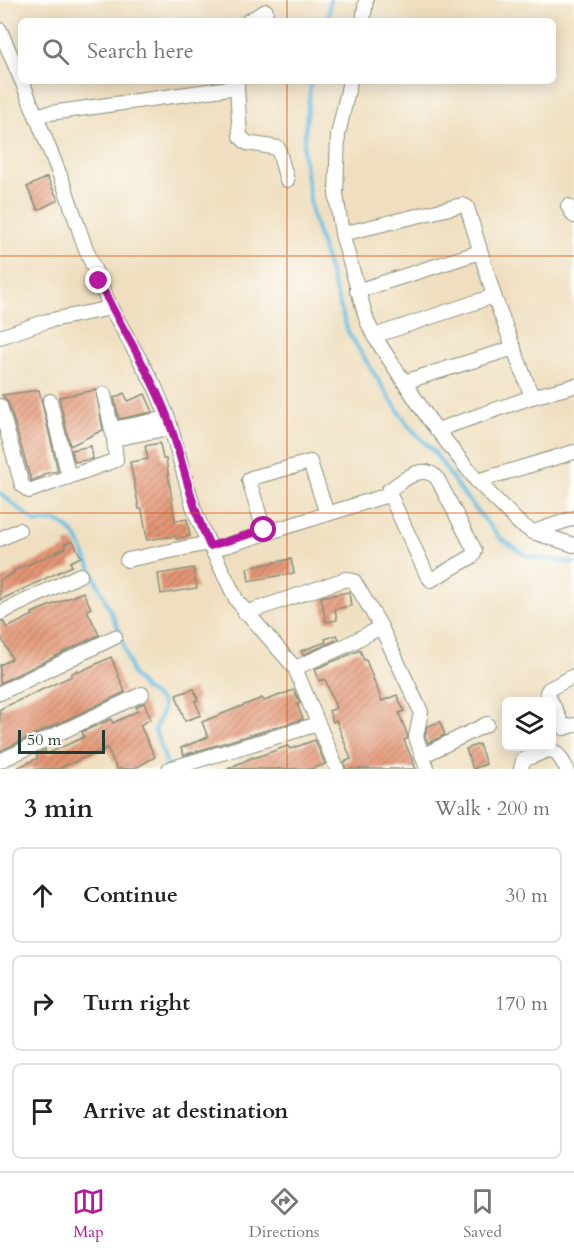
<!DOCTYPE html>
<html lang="en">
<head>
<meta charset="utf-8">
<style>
	:root { --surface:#fff; --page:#f6f6f6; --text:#222; --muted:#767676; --line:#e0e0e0; --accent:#b5179e }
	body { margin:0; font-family:Cardo,serif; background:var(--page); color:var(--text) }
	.controls { position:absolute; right:18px; bottom:18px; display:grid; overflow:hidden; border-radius:9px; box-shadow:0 3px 15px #0003 }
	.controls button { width:54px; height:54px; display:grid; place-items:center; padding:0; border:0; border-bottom:2px solid var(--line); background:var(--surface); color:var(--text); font:30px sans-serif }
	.scale { position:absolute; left:18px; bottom:15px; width:87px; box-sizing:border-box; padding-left:6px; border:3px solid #1f3d34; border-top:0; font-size:16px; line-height:21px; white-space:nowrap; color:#1f3d34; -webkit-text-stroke:4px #fdfcf7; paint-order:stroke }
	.stop { position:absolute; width:18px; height:18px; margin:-14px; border:4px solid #b5179e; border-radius:50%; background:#fff }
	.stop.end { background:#b5179e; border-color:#fff; box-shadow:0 2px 6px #0008 }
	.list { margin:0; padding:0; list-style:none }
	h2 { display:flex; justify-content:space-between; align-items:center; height:78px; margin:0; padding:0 24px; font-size:26px }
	h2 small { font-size:20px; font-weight:400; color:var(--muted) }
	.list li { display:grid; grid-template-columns:39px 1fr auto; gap:18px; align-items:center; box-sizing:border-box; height:96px; margin:0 12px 12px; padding:0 12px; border:2px solid var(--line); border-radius:9px }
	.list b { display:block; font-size:22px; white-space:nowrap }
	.list em { font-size:20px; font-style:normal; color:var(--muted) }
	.icon { flex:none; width:33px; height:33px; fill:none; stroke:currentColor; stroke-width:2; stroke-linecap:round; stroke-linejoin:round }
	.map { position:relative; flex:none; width:574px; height:769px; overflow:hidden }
	.search { position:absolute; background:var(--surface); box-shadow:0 3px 15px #0003; left:18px; right:18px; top:18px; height:66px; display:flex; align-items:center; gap:15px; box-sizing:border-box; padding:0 21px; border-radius:9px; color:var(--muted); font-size:22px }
	.sheet { height:402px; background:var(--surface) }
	nav { display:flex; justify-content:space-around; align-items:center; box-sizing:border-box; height:84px; border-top:2px solid var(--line); background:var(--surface); font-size:16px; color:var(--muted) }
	nav a { display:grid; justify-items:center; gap:3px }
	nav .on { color:var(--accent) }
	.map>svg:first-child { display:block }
</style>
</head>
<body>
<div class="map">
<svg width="574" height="769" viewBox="0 0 574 769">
	<defs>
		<pattern id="building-hatch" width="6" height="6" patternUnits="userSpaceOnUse" patternTransform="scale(1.5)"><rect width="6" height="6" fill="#e49574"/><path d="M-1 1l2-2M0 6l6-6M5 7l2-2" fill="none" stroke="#b87b60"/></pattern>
	</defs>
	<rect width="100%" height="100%" fill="#fdfcf7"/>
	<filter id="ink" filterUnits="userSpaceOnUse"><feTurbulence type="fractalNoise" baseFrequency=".0167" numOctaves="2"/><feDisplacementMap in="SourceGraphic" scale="12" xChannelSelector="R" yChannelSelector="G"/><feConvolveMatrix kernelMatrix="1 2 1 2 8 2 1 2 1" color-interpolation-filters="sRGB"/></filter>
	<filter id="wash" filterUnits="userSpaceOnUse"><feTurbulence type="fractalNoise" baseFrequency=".008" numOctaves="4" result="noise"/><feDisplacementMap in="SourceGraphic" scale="24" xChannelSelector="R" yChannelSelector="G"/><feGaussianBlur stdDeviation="1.35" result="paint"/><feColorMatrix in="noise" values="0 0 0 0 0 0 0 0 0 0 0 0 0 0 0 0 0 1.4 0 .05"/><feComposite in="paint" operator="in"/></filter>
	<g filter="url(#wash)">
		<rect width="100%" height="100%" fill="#efdfc0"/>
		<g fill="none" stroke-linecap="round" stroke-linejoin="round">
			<g stroke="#63bde1" stroke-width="4">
				<path d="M325 21 329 13 330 0"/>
				<path d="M311 81 303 151 312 214 348 332 389 397 408 425 434 452 464 495 501 539 527 556 574 563"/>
				<path d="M0 493 36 523C58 519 62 520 77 538L119 630 132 674 146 690 161 701 163 709 155 730 168 767"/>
			</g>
		</g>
		<g id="blocks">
			<g fill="url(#building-hatch)">
				<path d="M47 177 58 200 38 210 27 187Z"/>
				<path d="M39 390 58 471 43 474V476L31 481 9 404 2 395Z"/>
				<path d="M96 390 103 430 70 446 59 397Z"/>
				<path d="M124 393 128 401 145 394 153 412 119 419 114 398Z"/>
				<path d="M160 443 163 459H166L175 521 187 519 190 536 176 539 175 536 147 540 142 509H139L130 462 148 459 145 446Z"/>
				<path d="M91 446 93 459 75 462 71 450Z"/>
				<path d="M73 541 81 557 70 562 72 566 0 600V580L14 573 13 571 66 548 65 544Z"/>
				<path d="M291 559 294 573 249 581 247 568Z"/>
				<path d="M193 568 197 588 161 594 158 574Z"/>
				<path d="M83 592 91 608 87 610 99 635 0 683V665L12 659 0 635V622L3 621 7 628 33 615 32 613Z"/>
				<path d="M349 592 351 606 335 609 337 620 326 622 321 597Z"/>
				<path d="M337 635 339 639 303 655 301 651 326 642 325 639Z"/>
				<path d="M360 650 364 660H366L382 701 397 695 404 711 399 713 407 734V739L404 740 416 769H346L344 762 351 759 336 720 333 722 329 711 336 708 325 679 319 681 315 669Z"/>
				<path d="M111 657 125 692 0 751V709L72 676 71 674 78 670 79 672Z"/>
				<path d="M194 689 198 700 195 701 201 715 185 721 176 695Z"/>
				<path d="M294 690 300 703 297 704 303 719 184 755 181 748 208 737 202 722 262 698 264 701Z"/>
				<path d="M144 703 151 719 140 725 155 757 139 766 133 769H117L107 748 58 769H15L38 758 36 754 45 750 47 754 84 737 82 732 111 719 113 723 138 711 136 707Z"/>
				<path d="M440 722 445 735 428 743 425 736 427 726Z"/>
				<path d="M315 740 325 764 311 769H227L253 757 254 758 288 746 290 749Z"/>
				<path d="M479 744 486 764 473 769 466 749Z"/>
			</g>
		</g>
	</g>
	<g filter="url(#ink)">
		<use href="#blocks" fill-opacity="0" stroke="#878e7a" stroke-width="1.5"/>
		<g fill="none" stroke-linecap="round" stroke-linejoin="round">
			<g stroke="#878e7a" stroke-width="16">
				<g id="minor">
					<path d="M248 21 266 11"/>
					<path d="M363 21 366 0"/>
					<path d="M0 30 21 79"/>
					<path d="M22 81 65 188 84 244 99 281 111 308 155 387 168 418 194 509 204 533 237 601 295 668 337 769"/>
					<path d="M350 81 338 135 336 194 342 234 367 321 374 336 428 418 477 481 520 524 533 532 574 545"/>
					<path d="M237 87 240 136 247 143 278 148 287 180"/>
					<path d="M36 115 237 87V81"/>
					<path d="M568 206 574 216"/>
					<path d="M342 234 462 205 467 207 494 296 532 397 574 386"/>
					<path d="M357 291 480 252"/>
					<path d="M374 336 494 296"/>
					<path d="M0 337 47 321 111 308"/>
					<path d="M404 382 514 348"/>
					<path d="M50 401 69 477"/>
					<path d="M0 406 22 485 29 491 116 460 114 439 104 394"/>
					<path d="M112 429 168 418"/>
					<path d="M437 430 532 397"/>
					<path d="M114 439 170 428"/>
					<path d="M477 481 574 452"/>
					<path d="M264 530 249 480 251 478 310 462 326 511"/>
					<path d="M533 532 574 518"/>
					<path d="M0 539 19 530"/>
					<path d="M212 550 388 495H390L427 575 431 580 473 556 475 551 437 478C421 462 403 481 388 491L390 495"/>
					<path d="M127 560 209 543"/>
					<path d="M0 613 80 575"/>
					<path d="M245 613 346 579 354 581 381 627 421 712 416 737 427 769"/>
					<path d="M295 668 345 646 381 627"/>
					<path d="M0 693 115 637"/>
					<path d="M551 702 547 692 549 689 574 676"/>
					<path d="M552 703 564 728 574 725"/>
					<path d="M422 756 487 724"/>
					<path d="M0 761 142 694"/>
					<path d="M169 769 318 724"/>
					<path d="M521 769 523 760 551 749 559 756 567 769"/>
				</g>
			</g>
			<use href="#minor" stroke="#fff" stroke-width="14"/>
		</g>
	</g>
	<g fill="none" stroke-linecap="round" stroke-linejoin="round" filter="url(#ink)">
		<path stroke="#b5179e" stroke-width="8" d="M99 281C120 327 149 369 167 416 183 459 190 504 210 546L264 530"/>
	</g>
	<path fill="none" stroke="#d45610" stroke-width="1.5" stroke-opacity="0.55" d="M287 0V21M287 81V769M0 256H574M0 513H574"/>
</svg>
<div class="controls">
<button><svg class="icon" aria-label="layers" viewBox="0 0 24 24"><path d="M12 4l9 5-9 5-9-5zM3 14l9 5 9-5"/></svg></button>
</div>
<div class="scale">50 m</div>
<div class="stop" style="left:264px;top:530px"></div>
<div class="stop end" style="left:99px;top:281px"></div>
<div class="search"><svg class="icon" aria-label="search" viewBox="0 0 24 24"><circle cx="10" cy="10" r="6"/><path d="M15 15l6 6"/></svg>Search here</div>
</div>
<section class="sheet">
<h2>3 min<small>Walk · 200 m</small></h2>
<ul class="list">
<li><svg class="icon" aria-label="ahead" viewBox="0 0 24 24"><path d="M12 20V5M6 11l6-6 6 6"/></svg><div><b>Continue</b></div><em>30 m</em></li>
<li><svg class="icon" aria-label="right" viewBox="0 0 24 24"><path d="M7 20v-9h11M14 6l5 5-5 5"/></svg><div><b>Turn right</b></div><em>170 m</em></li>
<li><svg class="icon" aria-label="arrive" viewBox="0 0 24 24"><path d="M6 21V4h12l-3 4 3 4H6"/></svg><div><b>Arrive at destination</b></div></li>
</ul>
</section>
<nav>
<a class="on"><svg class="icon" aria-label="map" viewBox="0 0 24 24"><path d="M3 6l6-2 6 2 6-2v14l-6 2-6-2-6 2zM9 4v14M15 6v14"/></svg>Map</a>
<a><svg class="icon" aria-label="directions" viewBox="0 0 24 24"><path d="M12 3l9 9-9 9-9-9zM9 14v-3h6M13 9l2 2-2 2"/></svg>Directions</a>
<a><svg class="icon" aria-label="saved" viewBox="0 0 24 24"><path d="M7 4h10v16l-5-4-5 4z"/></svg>Saved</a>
</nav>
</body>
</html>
